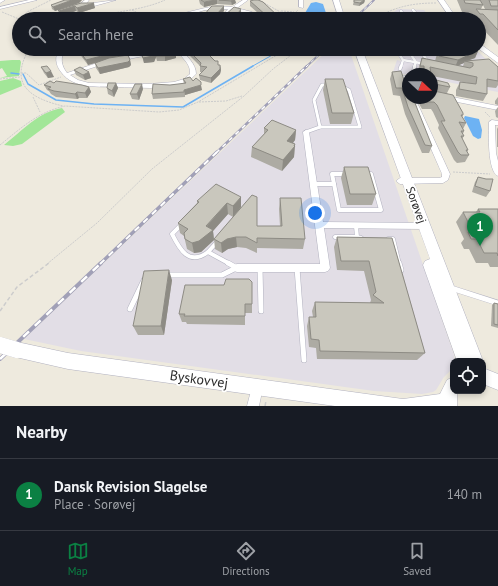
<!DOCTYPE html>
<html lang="en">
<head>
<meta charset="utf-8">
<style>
	:root { --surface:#171b24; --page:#242831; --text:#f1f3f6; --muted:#9ea1a6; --line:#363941; --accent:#0b8043 }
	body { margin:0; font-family:"PT Sans",sans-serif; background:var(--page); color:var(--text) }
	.controls { position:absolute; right:12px; bottom:12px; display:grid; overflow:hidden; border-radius:8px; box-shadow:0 2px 6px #0003 }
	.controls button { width:36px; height:36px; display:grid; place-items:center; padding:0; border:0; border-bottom:1px solid var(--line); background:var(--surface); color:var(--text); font:20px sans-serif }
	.compass { position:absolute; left:402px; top:68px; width:36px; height:36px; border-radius:50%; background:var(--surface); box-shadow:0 2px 6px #0003; rotate:112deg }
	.you { position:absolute; left:315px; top:213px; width:14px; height:14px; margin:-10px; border:3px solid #fff; border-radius:50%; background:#1a73e8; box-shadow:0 0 0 6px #1a73e833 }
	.badge { display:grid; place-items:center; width:26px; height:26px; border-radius:50%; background:var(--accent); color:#fff; font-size:13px; font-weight:700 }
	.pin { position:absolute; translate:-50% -33px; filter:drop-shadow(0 1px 2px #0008) }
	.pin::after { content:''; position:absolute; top:21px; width:14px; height:12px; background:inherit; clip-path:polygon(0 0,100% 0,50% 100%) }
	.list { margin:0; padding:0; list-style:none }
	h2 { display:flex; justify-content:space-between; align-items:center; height:52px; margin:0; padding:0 16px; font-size:17px }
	h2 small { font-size:13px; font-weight:400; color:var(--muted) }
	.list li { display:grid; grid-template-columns:26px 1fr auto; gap:12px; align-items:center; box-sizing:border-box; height:72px; padding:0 16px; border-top:1px solid var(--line) }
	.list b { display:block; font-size:15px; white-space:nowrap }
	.list p { margin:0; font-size:13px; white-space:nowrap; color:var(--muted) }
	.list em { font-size:13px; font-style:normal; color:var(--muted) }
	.icon { flex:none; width:22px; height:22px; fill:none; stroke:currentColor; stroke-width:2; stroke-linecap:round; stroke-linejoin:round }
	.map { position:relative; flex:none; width:498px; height:406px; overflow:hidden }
	.search { position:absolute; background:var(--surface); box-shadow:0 2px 6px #0003; left:12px; right:12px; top:12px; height:44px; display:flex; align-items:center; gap:10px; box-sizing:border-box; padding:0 14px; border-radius:22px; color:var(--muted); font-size:15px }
	.sheet { height:124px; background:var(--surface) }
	nav { display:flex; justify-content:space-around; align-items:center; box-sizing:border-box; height:56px; border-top:1px solid var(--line); background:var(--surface); font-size:11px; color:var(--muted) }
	nav a { display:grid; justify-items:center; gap:2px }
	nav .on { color:var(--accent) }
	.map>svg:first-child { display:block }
</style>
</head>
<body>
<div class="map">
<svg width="498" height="406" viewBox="0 0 498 406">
	<rect width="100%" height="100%" fill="#eeeade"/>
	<g fill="#e2dee6">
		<path d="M398 9 424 10 432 19H384Z"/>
		<path d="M329 49H349L454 355 455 361H453V368L444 377 436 390 433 392 422 394 374 391 81 351 24 339Z"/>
		<path d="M395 49H475L498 70V92L432 79V74L408 75 393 72 397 60 401 61Z"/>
	</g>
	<g fill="#a2e698">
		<path d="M12 60H20L21 62 19 76 0 78 7 76 2 68 0 69V61Z"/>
		<path d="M13 78 21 81 22 86 0 95V81Z"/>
		<path d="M62 108 65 112 22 144 13 146 4 145C22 131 38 112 62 108Z"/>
	</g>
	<g fill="#6db2f3">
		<path d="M316 2 323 4 326 13 318 19 306 17 305 13 311 3Z"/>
		<path d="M465 116 479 119 482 130 481 138 478 139 473 136 464 118Z"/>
	</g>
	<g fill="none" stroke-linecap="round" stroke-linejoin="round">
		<path stroke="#6db2f3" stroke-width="1" d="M251 67 283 49"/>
		<g stroke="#6db2f3" stroke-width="1.5">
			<path d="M11 73 19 74"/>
			<path d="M23 74 28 84 56 100 94 104 183 107 253 66"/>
		</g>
		<g stroke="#b2b2c0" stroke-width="3">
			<g id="lane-far3">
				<path d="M413 10 421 19"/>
				<path d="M401 11 407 19"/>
				<path d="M396 49 403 60 426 64"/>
				<path d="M407 49 416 62 414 67"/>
				<path d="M419 49 429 63"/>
				<path d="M401 67 403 60"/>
			</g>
		</g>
		<g stroke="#b2b2c0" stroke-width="4">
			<g id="lane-far2">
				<path d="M400 69 401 66"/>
				<path d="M413 72 415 66"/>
				<path d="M320 127H360L349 90 343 87"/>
				<path d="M306 132 320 127 314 100 322 85H329"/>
			</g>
		</g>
		<g stroke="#b2b2c0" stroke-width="5">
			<g id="lane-far1">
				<path d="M313 184H334L339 210H381L371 174H366"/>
				<path d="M334 184 332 174H347"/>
				<path d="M182 224 172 234C180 250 189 266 208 252"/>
				<path d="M356 226 357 237 361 238"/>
				<path d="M335 237H357"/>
				<path d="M388 239H393L399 264"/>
				<path d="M218 241 208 252 230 264"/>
			</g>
		</g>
		<g stroke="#b2b2c0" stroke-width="6">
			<g id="lane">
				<path d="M228 263 237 268"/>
				<path d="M399 263 401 270"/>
				<path d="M260 268 261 311"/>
				<path d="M297 268 304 360"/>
				<path d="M165 275H222L236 268"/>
				<path d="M451 288 498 303"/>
				<path d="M130 309 144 280"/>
			</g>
		</g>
		<g stroke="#b2b2c0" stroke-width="1">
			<g id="street">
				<path d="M0 0H5L0 3Z"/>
				<path d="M29 0H37L0 9V7Z"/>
				<path d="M85 0H89L86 4 116 0 94 6H80V4Z"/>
				<path d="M243 0H248L237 8 252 12 261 19C253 19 244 11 234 10L224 19H219L228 9 205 10 176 19H170L180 14 205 8 217 6 232 7Z"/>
				<path d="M299 0H303V8L299 7Z"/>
				<path d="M450 14 498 17V19L448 16V14Z"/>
				<path d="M59 49H65C60 58 61 65 67 73L103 61H107V63L70 75 78 80 89 83 148 84 174 82 184 79 190 74C191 63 181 58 176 49H182C187 58 196 63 196 74 180 93 142 87 120 87 100 86 74 90 61 72 55 64 55 57 59 49Z"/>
				<path d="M152 51 154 52V54L118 61 115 59 118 57Z"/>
				<path d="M401 75 406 76 408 81V90L405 88 400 76Z"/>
				<path d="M432 93 498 106V110L432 97Z"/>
				<path d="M409 98H415L450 174 448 180 443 183 400 184 396 181 400 178H439L442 177V174Z"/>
				<path d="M492 120 498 121V125H495L496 153 498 161V176C487 171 489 133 489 122Z"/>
				<path d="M306 130 309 132 323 222 424 223 427 224 428 226 427 228 424 229 324 228 330 268 328 271 325 272H237L234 271 232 268 234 265 237 264H320L303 132Z"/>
				<path d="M257 381 261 383 263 387 259 406H247L253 383Z"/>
			</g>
		</g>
		<g stroke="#b2b2c0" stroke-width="1">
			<g id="secondary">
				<path d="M333 0H339L345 19H339Z"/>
				<path d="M438 0H444L457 19H451Z"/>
				<path d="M479 43 498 57V63L479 49Z"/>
				<path d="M354 49H362L483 361H457L423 265 425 261 430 259Z"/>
				<path d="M17 342 68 353 403 399 440 394 447 380 453 377V391H459L457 394V406H335L68 369 11 356 9 350 11 344Z"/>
				<path d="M483 368 498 374V390L483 384Z"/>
			</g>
		</g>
		<g stroke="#ccc" stroke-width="1" stroke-dasharray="2 1" stroke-linecap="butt">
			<path d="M259 0 291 18"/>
			<path d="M132 10 149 19"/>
			<path d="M281 11 294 12"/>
			<path d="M2 12 19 19"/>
			<path d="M22 19 27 12 51 0"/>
			<path d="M35 19 56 13"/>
			<path d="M88 19C113 11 141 11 165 0"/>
			<path d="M292 19V16L298 10"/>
			<path d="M374 19C394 7 412 3 436 3"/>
			<path d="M29 49C9 84 29 98 63 106"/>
			<path d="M21 73H26L39 85 61 77"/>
			<path d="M0 79 20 77"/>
			<path d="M33 97 40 112"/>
			<path d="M199 102 226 101 242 96"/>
			<path d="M485 112 490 117"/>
			<path d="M0 145C21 128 38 112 65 106L159 112 179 110 198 102 287 49"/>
			<path d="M453 172 490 174"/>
			<path d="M47 264 97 223 152 169 244 96 273 69 299 49"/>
		</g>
		<g stroke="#ccc" stroke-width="1.5" stroke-dasharray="4 2.5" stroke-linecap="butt">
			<path d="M0 311 17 287 49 263"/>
			<path d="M265 406 266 401"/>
		</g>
		<use href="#lane-far3" stroke="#fff" stroke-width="2.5"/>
		<use href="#lane-far2" stroke="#fff" stroke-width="3"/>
		<use href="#lane-far1" stroke="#fff" stroke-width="4"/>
		<use href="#lane" stroke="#fff" stroke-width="5"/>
		<use href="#street" fill="#fff" fill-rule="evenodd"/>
		<use href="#secondary" fill="#fff" fill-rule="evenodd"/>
		<g stroke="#a1a0b7" stroke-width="2">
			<g id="rail-far3">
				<path d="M354 19 374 0"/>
				<path d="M306 67 325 49"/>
			</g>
		</g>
		<g stroke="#a1a0b7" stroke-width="2.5">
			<path id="rail-far2" d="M216 153 307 66"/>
		</g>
		<g stroke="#a1a0b7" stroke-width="3.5">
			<path id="rail-far1" d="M100 264 217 152"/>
		</g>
		<g stroke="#a1a0b7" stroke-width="4">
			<path id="rail" d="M0 359 101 263"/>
		</g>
		<use href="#rail-far3" stroke="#fff" stroke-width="1" stroke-dasharray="3.5" stroke-linecap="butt"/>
		<use href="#rail-far2" stroke="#fff" stroke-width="1.5" stroke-dasharray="4.5" stroke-linecap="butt"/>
		<use href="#rail-far1" stroke="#fff" stroke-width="2" stroke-dasharray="6" stroke-linecap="butt"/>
		<use href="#rail" stroke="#fff" stroke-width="2.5" stroke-dasharray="8" stroke-linecap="butt"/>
		<g stroke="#b2b2c0" stroke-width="16" stroke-linecap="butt">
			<path id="secondary-bridge" d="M0 345 17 350"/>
		</g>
		<use href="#secondary-bridge" stroke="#fff" stroke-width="16"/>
	</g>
	<g fill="#adaba3" fill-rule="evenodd">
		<path d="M82 0 79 3 65 8 81 3 95 8 79 13 76 11 61 16 59 15 58 10 55 11 52 9 51 5Z"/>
		<path d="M199 0H235L236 3 232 5 217 4 204 7 200 4Z"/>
		<path d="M354 0H365L364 3 359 6 353 5Z"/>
		<path d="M457 0H498V45L479 25V19H471L474 14 462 12ZM482 3 485 9H481L483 5Z"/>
		<path d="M250 1 279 19H265L250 6Z"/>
		<path d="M76 49H84L86 53 126 54 117 57 130 60 131 65 129 67 100 74 96 68 95 63 88 65Z"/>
		<path d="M183 49H203L218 65H220L221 70 220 74 211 83 200 80 199 75 203 72H200V66Z"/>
		<path d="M451 49H473L478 51 475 58 469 60 498 67V85L496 88 487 87V94L483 101 456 96V90L460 82 473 84 432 76V74H421L417 73 422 58 435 61 437 54 450 53H449ZM464 63 463 66 458 65Z"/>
		<path d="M156 50V53L176 58 165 61H157L156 57 154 62 144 63 141 53Z"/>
		<path d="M41 67 54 77 48 78 44 73Z"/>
		<path d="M74 70 89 72 91 78 85 80 76 75Z"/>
		<path d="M392 72 408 98 432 146 429 153H422L405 114 400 96 393 95 390 79Z"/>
		<path d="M183 79 202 90 185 95V97L153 99 152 94 170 85 184 84Z"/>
		<path d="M325 79 354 113 351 124H330L323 90Z"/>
		<path d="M432 79 450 87 447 93 463 115 462 117 466 123 463 129 464 131 463 134 464 136 462 139 468 150 467 152 469 155 465 162 457 163 454 160 438 128 439 125 433 112 431 109H422L416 98H432Z"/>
		<path d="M54 83 89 87 91 92 87 98H79L77 99 56 97 51 94 49 91 47 90 44 85Z"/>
		<path d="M116 83 118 88 114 97 108 94 107 88Z"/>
		<path d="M143 89 139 100 132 99 130 94Z"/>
		<path d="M498 97V105L495 104V101Z"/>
		<path d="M498 107V118L496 117 495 111Z"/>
		<path d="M498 127V147H497V129Z"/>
		<path d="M264 128 296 130 295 140 293 143 295 144 294 157 282 171 251 157 252 147 264 134Z"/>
		<path d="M344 167 376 194 372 205H347L341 178Z"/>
		<path d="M478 177 490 191 486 197 472 192 475 182Z"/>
		<path d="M241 197V207L257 226H280L279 209 280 198 305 239 303 249 257 248V253L246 248 237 247 228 249 222 253 215 249 214 239 233 217 228 214 213 231 214 240 201 252 194 253 187 249 184 236 180 233 178 223 197 203V201Z"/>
		<path d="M478 209H498V267H490L488 263H476L469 249H464L461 243 464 239 456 222 463 212H476Z"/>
		<path d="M337 237 392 238 425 353 417 360 317 359 316 348 309 347 307 326 309 317H313L312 311 315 302 370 303 371 300 364 271 337 270 334 247Z"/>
		<path d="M172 280 164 335H138L133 326Z"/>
		<path d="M252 282V313H245V325L187 324 186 322H182L179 314 224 285Z"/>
		<path d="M494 303 498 304V328L491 326 492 305Z"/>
	</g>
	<g fill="#8d8b84">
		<path d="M72 0H82L79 3 55 11 53 7Z"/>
		<path d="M217 0V4L204 7V2Z"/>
		<path d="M233 0H235L236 3 232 5 231 1Z"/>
		<path d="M365 0 364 3 359 6 360 3Z"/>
		<path d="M94 3 95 8 79 13 77 8Z"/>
		<path d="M75 6 76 11 61 16 59 11Z"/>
		<path d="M224 6V11L218 19 217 14Z"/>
		<path d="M241 9V13L237 19H234Z"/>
		<path d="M140 49H162L140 52Z"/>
		<path d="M125 50 126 54 88 65 86 60Z"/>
		<path d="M156 50 157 55 154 62 144 63 143 58Z"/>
		<path d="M478 51 475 58 467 61H465L464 63 455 67 458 60Z"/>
		<path d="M176 54V58L165 61V56Z"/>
		<path d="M130 60 131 65 129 67 100 74 98 68Z"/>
		<path d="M220 65 221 70 220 74 211 83V78Z"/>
		<path d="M51 71 54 77 48 78 46 73Z"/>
		<path d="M89 72 91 78 85 80 83 75Z"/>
		<path d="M116 83 118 88 114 97 112 91Z"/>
		<path d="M142 84 143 89 139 100 137 94Z"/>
		<path d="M201 85 202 90 185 95 184 90Z"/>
		<path d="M89 87 91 92 87 98 85 93Z"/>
		<path d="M77 92 79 98 77 99 75 94Z"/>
		<path d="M296 130 295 140 286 152 287 141Z"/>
		<path d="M295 144 294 157 282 171 283 160Z"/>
		<path d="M241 197V207L233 217V206Z"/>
		<path d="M227 203 228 214 213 231 214 240 201 252 194 253 192 243Z"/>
		<path d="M236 237 237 247 228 249 222 253 221 243 227 239Z"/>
		<path d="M169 270 172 280 164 335 161 326Z"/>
	</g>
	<g fill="#c9c7bd" stroke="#8d8b84">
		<path d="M65 0H72L53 7 51 5Z"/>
		<path d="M201 0H216L204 2Z"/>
		<path d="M219 0H233L231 1Z"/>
		<path d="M254 0H258L263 2 279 17V19H267V16L250 1Z"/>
		<path d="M354 0H364L360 3 354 2Z"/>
		<path d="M464 0H480L483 5 465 3Z"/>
		<path d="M489 0H498V6H491Z"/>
		<path d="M81 3H94L77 8 75 6 59 11 58 10Z"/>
		<path d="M212 6H224L217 14 224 16 234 7 241 9 234 19H202L208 10Z"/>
		<path d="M476 9 498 10V30L483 14H480Z"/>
		<path d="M410 13H417L422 16 425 19H400L398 17 413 16Z"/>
		<path d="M78 49H84L86 53 99 49H125V50L86 60Z"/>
		<path d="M164 49H173L176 54 165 56H156V50Z"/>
		<path d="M187 49H203L215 61H218V65H220V69L211 78 199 75 207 67 200 66 201 63Z"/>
		<path d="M458 49H473L478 51 458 60 439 56 437 54 466 53Z"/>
		<path d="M156 50 153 56 143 58 141 53Z"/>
		<path d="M128 55 130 60 128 62 98 68 95 63 109 58Z"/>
		<path d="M422 58 470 68 473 66V63L465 61 489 59 498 67V81L487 79V94L459 89 460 82 476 84 477 77 430 67 431 74H424V66H420Z"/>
		<path d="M47 66 51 71 46 73 41 67Z"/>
		<path d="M80 67 89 72 83 75 74 70Z"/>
		<path d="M401 71 405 83H408V98H413L432 146 425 145 408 107 402 88H396L392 72Z"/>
		<path d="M190 77 193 81 196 78 201 82V85L184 90V92L152 94 153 84 170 85 186 83 183 79Z"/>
		<path d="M325 79H343L354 113H332Z"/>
		<path d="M432 79 448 83 450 87 435 84 434 86V91L453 95 463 113V115H461L466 123 459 122 464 131H461L464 136H461L468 150H466L469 155H461L458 152 441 121H445L437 105 434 102H425L423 98H432Z"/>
		<path d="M50 81 54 83 56 81 82 85 89 87 85 93 77 92 75 94 54 91 48 89 51 87 44 85Z"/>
		<path d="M108 83H116L112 91 107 88Z"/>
		<path d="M135 84H142L137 94H130Z"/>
		<path d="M272 120 296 130 287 141 295 144 294 146H295L283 160 252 147 268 130 264 128Z"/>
		<path d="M344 167H368L376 194H350Z"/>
		<path d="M478 177 486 179H493L490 191 475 186Z"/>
		<path d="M216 184 241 197 233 206 227 203 206 226 213 230 199 241 192 243 185 239 184 233 188 229 178 223 199 202 197 201Z"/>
		<path d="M252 195 257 197V226H282L280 198H301L305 239 257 238V243L246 237H236L227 239 221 243 214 239Z"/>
		<path d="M478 209H498V256L497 253H484L477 239H471L468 232H473L463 212H480Z"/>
		<path d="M337 237 392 238 425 353 320 351 319 340 311 339 309 317H316L315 302 384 303 373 295 376 292 369 261H341Z"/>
		<path d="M169 270 161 326H133L144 271Z"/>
		<path d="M226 279H249L252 282V304H245V316H184L185 314H179L185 285H224Z"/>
		<path d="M494 303 498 304V325L494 324Z"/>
	</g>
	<g text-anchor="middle" stroke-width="3.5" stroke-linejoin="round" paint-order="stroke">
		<g font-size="12" fill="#2c2c2c" stroke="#fff">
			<text transform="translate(416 205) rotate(70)" y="4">Sorøvej</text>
		</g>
		<g font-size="14" fill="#2c2c2c" stroke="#fff">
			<text transform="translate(199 379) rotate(8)" y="5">Byskovvej</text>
		</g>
	</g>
</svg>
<div class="controls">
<button><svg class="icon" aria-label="locate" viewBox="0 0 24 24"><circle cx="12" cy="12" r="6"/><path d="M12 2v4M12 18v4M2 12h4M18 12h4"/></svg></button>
</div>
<svg class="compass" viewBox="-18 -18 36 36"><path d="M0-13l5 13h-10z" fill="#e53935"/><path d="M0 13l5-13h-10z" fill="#9ea1a6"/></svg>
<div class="you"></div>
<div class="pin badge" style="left:480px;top:246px">1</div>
<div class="search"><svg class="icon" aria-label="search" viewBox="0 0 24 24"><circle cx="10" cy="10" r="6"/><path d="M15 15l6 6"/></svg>Search here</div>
</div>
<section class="sheet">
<h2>Nearby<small></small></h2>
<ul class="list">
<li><span class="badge">1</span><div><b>Dansk Revision Slagelse</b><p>Place · Sorøvej</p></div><em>140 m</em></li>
</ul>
</section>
<nav>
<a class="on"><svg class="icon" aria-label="map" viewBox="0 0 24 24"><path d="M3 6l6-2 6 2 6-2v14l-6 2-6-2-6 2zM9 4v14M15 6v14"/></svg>Map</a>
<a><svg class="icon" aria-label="directions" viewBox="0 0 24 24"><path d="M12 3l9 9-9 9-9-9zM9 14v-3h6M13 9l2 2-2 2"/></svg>Directions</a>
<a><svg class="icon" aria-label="saved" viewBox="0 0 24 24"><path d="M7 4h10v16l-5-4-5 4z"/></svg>Saved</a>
</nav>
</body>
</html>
